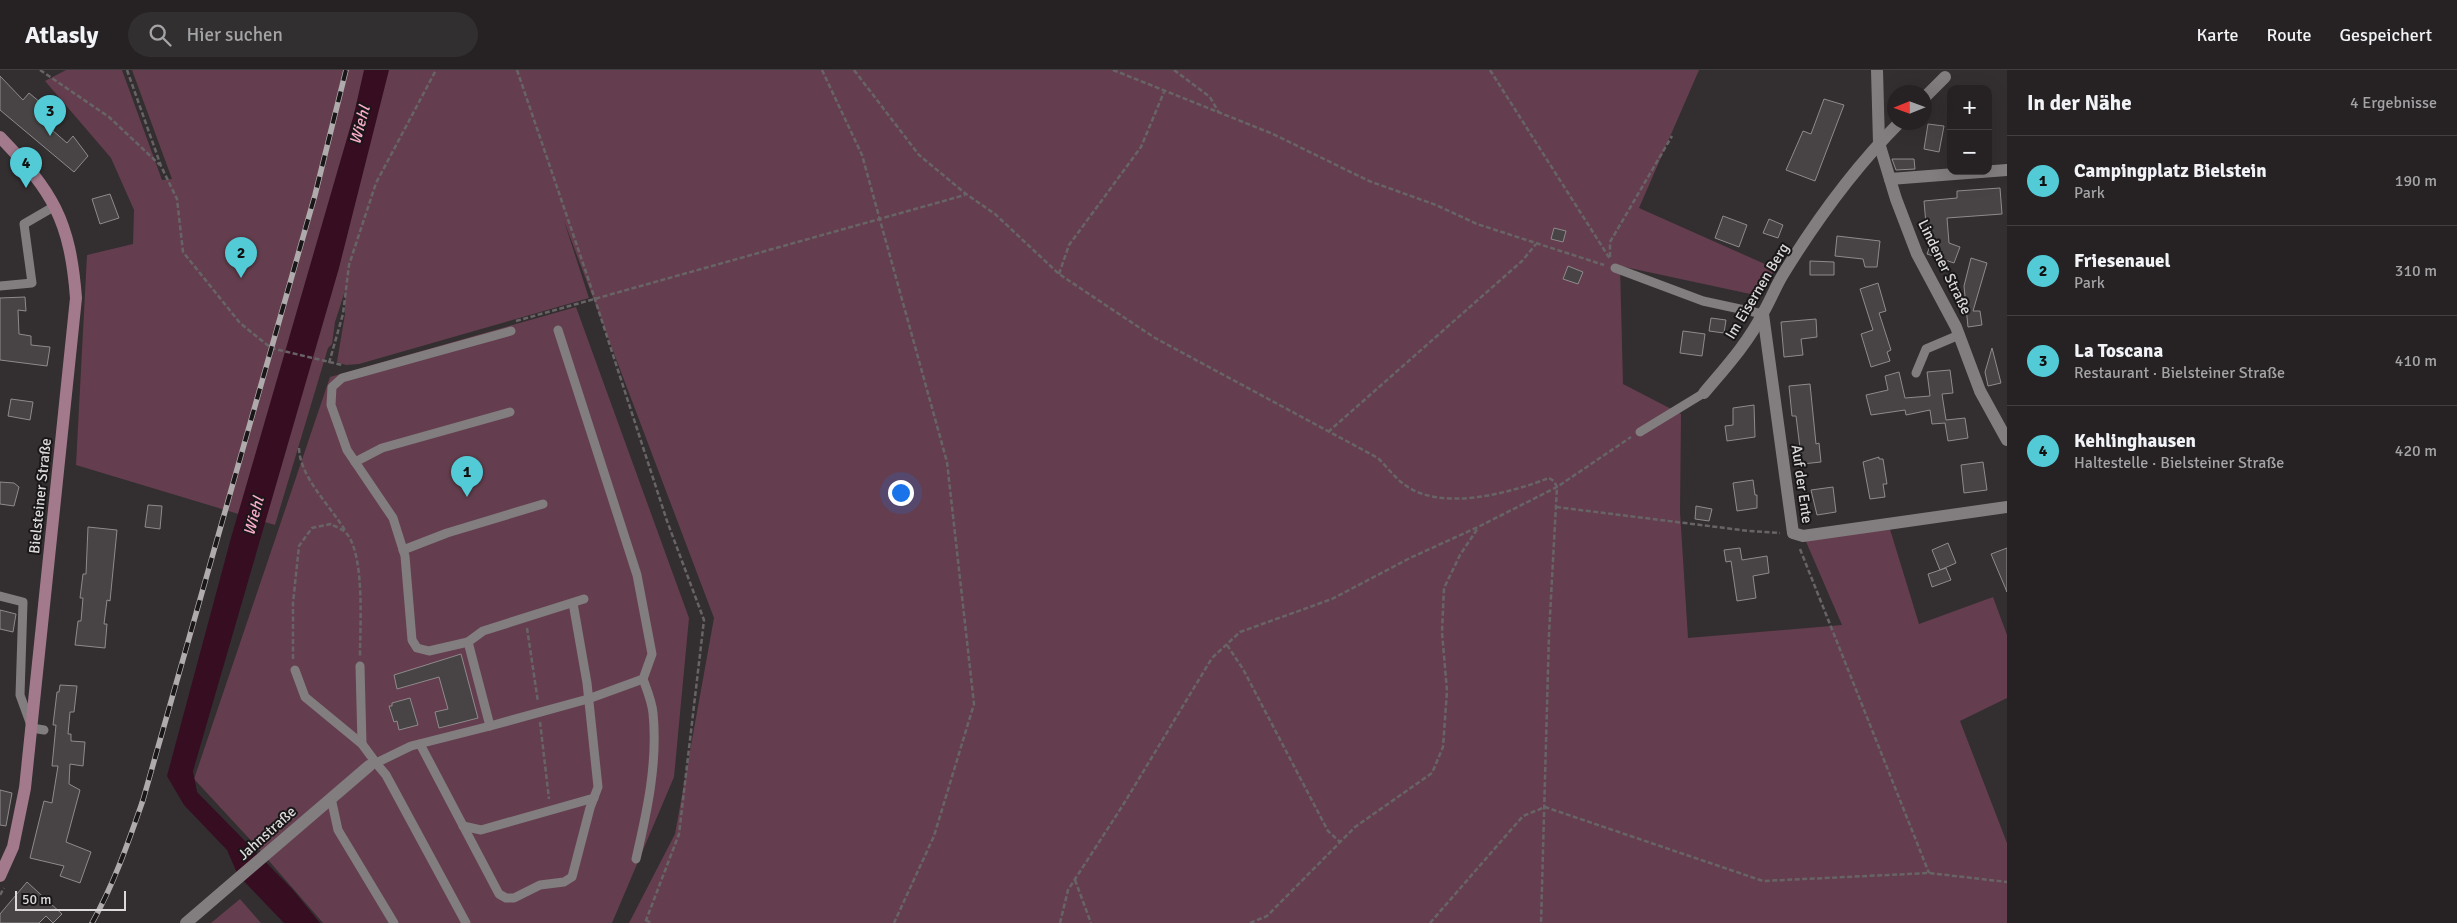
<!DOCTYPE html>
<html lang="de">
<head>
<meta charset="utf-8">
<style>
	:root { --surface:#262224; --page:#322f31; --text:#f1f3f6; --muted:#a4a4a6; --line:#423f41; --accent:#52cbd7 }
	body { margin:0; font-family:Signika,sans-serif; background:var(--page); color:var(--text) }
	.controls { position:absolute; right:15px; top:15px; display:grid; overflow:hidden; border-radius:10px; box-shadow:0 5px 20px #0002 }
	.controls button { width:45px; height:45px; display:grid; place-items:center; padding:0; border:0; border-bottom:1px solid var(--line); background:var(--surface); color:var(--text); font:25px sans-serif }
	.compass { position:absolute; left:1887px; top:15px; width:45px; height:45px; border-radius:50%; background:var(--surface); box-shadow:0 5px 20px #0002; rotate:269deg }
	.scale { position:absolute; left:15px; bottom:12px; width:111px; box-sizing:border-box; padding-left:5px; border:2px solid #dddadb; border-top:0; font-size:14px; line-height:18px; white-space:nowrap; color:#dddadb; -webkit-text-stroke:4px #191718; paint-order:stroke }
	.you { position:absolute; left:900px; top:422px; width:18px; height:18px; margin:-12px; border:4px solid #fff; border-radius:50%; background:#1a73e8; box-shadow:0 0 0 8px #1a73e833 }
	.badge { display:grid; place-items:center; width:32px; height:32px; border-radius:50%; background:var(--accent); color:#111; font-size:16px; font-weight:700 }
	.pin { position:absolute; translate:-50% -41px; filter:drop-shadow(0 1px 2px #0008) }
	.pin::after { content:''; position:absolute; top:26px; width:18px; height:15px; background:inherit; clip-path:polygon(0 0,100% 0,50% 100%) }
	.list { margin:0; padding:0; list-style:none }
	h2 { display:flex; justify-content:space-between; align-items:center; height:65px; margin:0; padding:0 20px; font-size:21px }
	h2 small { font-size:16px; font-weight:400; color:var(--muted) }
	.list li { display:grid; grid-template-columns:32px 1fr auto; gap:15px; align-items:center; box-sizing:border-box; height:90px; padding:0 20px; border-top:1px solid var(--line) }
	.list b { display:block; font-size:19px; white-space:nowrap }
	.list p { margin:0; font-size:16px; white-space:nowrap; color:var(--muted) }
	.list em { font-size:16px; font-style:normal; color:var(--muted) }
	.icon { flex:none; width:28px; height:28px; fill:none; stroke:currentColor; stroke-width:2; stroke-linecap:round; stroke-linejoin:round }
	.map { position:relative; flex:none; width:2007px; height:853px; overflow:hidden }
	header { display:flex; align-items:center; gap:30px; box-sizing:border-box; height:70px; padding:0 25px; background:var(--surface); border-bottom:1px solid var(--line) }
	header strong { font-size:24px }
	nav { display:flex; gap:28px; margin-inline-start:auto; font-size:18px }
	.search { width:350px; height:45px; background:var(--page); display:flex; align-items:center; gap:12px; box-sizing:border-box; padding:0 18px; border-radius:28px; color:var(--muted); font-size:19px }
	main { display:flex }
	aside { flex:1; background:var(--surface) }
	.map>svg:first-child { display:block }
</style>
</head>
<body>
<header>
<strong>Atlasly</strong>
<div class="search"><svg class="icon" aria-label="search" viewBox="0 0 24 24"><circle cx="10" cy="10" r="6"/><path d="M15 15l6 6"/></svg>Hier suchen</div>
<nav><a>Karte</a><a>Route</a><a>Gespeichert</a></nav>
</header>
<main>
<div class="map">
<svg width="2007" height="853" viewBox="0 0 2007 853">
	<rect width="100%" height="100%" fill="#332e30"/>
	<g fill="#643e4e">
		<path d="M66 0H122L162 110 172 109 132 0H1699L1639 138 1776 199 1755 225 1620 196 1623 314 1681 344 1680 442 1688 568 1842 555 1804 467 1889 456 1919 554 1993 527 2007 565V628L1960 651 2007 773V853H629L675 764 714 548 564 151 589 228 359 294 346 295 337 292 345 244V221L335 252 332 274 328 278 275 455 76 395 87 185 133 174 134 140 111 88 45 11Z"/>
		<path d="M576 237 689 548 674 707 612 853H323L256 776 194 709 330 307Z"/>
		<path d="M240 829 261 853H211Z"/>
	</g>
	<path fill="#360d21" d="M364 0H389L339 198 193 701 197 722 293 820 320 853H284L238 805 227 780 184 735 167 706 231 468 354 44Z"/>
	<g fill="#484445" stroke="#8f8a8c">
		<path d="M0 6 23 30 29 23 41 33 34 40 38 43 36 46 67 73 73 66 88 86 74 102 0 40Z"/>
		<path d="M1824 29 1844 35 1815 111 1786 100 1803 61 1811 64Z"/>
		<path d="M1928 54 1944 56 1939 82 1924 79Z"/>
		<path d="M1892 89H1914L1915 99 1896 100Z"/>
		<path d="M2000 118 2002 144 1947 148 1949 173 1960 177 1954 193 1927 184 1933 168 1927 166 1924 131 1957 128V121Z"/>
		<path d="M110 124 119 148 100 154 92 129Z"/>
		<path d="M1723 146 1747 155 1739 177 1715 168Z"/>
		<path d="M1769 149 1783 155 1778 168 1763 163Z"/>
		<path d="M1554 158 1566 161 1563 172 1551 169Z"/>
		<path d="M1837 166 1880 171 1877 197H1865L1863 189 1835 186Z"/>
		<path d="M1971 188 1987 193 1973 241H1980L1982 255 1968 257 1964 216Z"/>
		<path d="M1810 191 1834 192V205H1810Z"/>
		<path d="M1568 196 1583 202 1578 214 1563 209Z"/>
		<path d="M1878 213 1886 241 1879 243 1891 280 1887 282 1890 291 1871 297 1861 264 1873 260 1860 219Z"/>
		<path d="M25 227 26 241 18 240 19 264 31 266V275L50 277 47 296 0 290V228Z"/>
		<path d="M1711 248 1726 250 1724 263 1709 261Z"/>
		<path d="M1816 249 1817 267 1801 269 1803 285 1784 287 1781 252Z"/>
		<path d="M1683 261 1705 264 1702 286 1680 283Z"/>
		<path d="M1992 278 2001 313 1988 316 1985 302Z"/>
		<path d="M1950 300 1953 323 1942 324 1946 350 1965 348 1968 368 1948 371 1945 353 1932 354 1930 340 1906 345 1905 340 1871 345 1866 325 1888 320 1885 306 1899 302 1905 328 1930 326 1927 302Z"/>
		<path d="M1810 314 1816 374 1819 373 1821 392 1802 394 1796 346H1792L1789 316Z"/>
		<path d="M11 329 33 332 30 350 8 346Z"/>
		<path d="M1754 335 1755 367 1727 371 1725 356 1733 355V338Z"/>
		<path d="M1879 387V389H1883L1887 414H1883L1885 427 1870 429 1863 392Z"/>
		<path d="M1983 392 1987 420 1964 423 1961 395Z"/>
		<path d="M1753 410 1755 425H1757V438L1737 441 1733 413Z"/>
		<path d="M0 412 14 413 19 417 14 436 0 434Z"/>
		<path d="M1833 417 1836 442 1817 445 1811 420Z"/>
		<path d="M148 435 162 436 160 459 145 457Z"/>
		<path d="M1696 436 1712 439 1709 451 1695 449Z"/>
		<path d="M88 457 117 460 110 531 107 530 104 554H107L105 578 75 575 78 551H81L83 528H80L83 504H86Z"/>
		<path d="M1948 473 1956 493 1940 500 1932 480Z"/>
		<path d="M1740 478 1742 490 1767 486 1769 503 1753 506 1756 528 1737 531 1731 491 1726 492 1724 480Z"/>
		<path d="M2007 478V522L1991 484Z"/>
		<path d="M1946 498 1951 510 1932 517 1928 504Z"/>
		<path d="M0 540 16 544 13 562 0 559Z"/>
		<path d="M461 584 478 648 439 658 435 642 448 639 439 607 397 619 394 605Z"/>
		<path d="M60 615 77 616 74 642H70L68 664H71V671L85 672 83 696 70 694 69 714 80 720 66 772 91 782 80 813 60 806 64 796 30 788 44 731 52 733 58 696H52L56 655H53L57 622H59Z"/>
		<path d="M410 628 418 655 399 660 397 651 394 652 389 636H392V633Z"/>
		<path d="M0 720 12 723 6 756 0 755Z"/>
		<path d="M27 812 62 844 53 853 46 846 39 853H0V844Z"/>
	</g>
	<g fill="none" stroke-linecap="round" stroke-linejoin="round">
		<g stroke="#686466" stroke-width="2.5" stroke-dasharray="5 2.5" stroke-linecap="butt">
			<path d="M40 0 109 47 160 95"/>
			<path d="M127 0 161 96 177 129 183 182 240 253 271 278 342 295"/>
			<path d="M517 0 587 205 667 451 704 550 679 764 645 853"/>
			<path d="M822 0 862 85 947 392 974 634 934 766 894 853"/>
			<path d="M854 0 919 85 966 124 995 144 1059 204 1155 268 1378 388C1387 397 1395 408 1405 415 1442 442 1510 423 1549 408L1554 411 1557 417 1549 564 1541 853"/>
			<path d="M1113 0 1273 64 1369 111 1436 135 1477 154 1604 195"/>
			<path d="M1174 0 1210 27 1219 43"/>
			<path d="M1490 0 1610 189"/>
			<path d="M1610 187V172L1672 66"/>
			<path d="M1059 204 1069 175 1141 77 1164 22"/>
			<path d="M516 251 965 125"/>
			<path d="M329 293 343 244 349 195 376 113 436 0"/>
			<path d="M1328 362 1522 191 1536 174"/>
			<path d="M299 378C300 408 331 436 346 462"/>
			<path d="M1556 437 1749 461 1780 463"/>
			<path d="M1800 479 1929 803"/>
			<path d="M527 558 538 632"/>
			<path d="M1227 575 1243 599 1328 761 1340 772"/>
			<path d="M293 589V533L299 476 312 458 331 454C336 457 344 460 347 464 365 487 360 556 360 586"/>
			<path d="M540 652 549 729"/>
			<path d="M1075 810 1091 853"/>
			<path d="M0 825 4 818"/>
			<path d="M646 850 651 853"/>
			<path d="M1060 853 1068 820 1123 735 1212 588 1240 562 1332 529 1410 488 1478 457 1557 417 1631 367"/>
			<path d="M1250 853 1267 846 1355 757 1432 703 1443 677 1447 621 1442 562 1444 518 1460 485 1478 458"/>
			<path d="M1430 853 1523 746 1545 737 1763 811 1929 803 2007 812"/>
		</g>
		<g stroke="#827d7f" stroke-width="9">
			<path d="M1615 198 1703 231 1763 244"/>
			<path d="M0 216 32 213 24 154 55 136"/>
			<path d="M1916 303 1926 279 1959 265"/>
			<path d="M1640 362 1704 323"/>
			<path d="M355 392 382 378 510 342"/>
			<path d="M403 480 447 463 543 434"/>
			<path d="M0 526 23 532 20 625 32 658 44 660"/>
			<path d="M468 572 483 561 584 529"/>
			<path d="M360 596 362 674"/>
			<path d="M295 600 305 627 362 674 376 693 411 676 490 656 468 572 429 581 417 578 412 570 405 486 393 448 347 380 331 335 332 317 342 308 511 261"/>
			<path d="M490 656 588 629 643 609 652 584 637 505 558 260"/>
			<path d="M420 674 499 824 506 828H514L540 815 564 812 572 807 590 738 598 717 587 613 573 533"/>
			<path d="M371 695 376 693 386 705 466 853"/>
			<path d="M331 728 338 760 394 853"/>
			<path d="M463 756 481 760 594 728"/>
			<path d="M636 789C647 742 658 692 653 643 652 632 647 620 643 609"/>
		</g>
		<g stroke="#827d7f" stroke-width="12">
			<path d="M1877 0 1879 73 1896 129 1917 184 1956 257 1980 321 2007 370"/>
			<path d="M1924 28 1945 7"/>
			<path d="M1890 109 2007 100"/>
			<path d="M1763 244 1793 463 1803 466 2007 437"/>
			<path d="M1704 323C1725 298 1748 273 1763 243 1770 231 1775 218 1782 206 1815 152 1855 97 1900 52"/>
			<path d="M186 853 369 696"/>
		</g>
		<path stroke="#a37a8c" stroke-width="12" d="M0 67C53 122 70 150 76 228L25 718 13 777 0 806"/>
		<g stroke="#afabad" stroke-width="5.5">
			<path id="rail" d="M92 853C114 814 128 773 143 730L315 125 346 0"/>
		</g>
		<use href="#rail" stroke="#191718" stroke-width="4" stroke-dasharray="11" stroke-linecap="butt"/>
	</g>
	<g text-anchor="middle" stroke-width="4" stroke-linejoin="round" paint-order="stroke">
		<g font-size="15" fill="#dddadb" stroke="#191718">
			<text transform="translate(1945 197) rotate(64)" y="5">Lindener Straße</text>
			<text transform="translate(1757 221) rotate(-59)" y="5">Im Eisernen Berg</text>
			<text transform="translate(1802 414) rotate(82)" y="5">Auf der Ente</text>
			<text transform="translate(40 426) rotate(-84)" y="5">Bielsteiner Straße</text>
			<text transform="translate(267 763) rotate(-42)" y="5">Jahnstraße</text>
		</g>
		<g font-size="16" font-style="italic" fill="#f9abca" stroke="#191718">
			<text transform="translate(359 55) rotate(-75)" y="6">Wiehl</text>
			<text transform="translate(253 446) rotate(-75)" y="6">Wiehl</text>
		</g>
	</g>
</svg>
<div class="controls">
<button>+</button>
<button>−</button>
</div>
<svg class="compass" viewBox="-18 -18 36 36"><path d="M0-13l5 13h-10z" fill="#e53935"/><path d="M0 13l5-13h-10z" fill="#a4a4a6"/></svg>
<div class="scale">50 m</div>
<div class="you"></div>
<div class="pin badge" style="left:467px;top:427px">1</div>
<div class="pin badge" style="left:241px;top:208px">2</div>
<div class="pin badge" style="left:50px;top:66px">3</div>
<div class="pin badge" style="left:26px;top:118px">4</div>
</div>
<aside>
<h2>In der Nähe<small>4 Ergebnisse</small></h2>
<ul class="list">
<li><span class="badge">1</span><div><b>Campingplatz Bielstein</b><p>Park</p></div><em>190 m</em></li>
<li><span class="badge">2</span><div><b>Friesenauel</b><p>Park</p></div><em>310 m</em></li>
<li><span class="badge">3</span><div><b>La Toscana</b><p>Restaurant · Bielsteiner Straße</p></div><em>410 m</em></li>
<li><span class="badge">4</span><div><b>Kehlinghausen</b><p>Haltestelle · Bielsteiner Straße</p></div><em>420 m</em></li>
</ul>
</aside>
</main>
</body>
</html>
